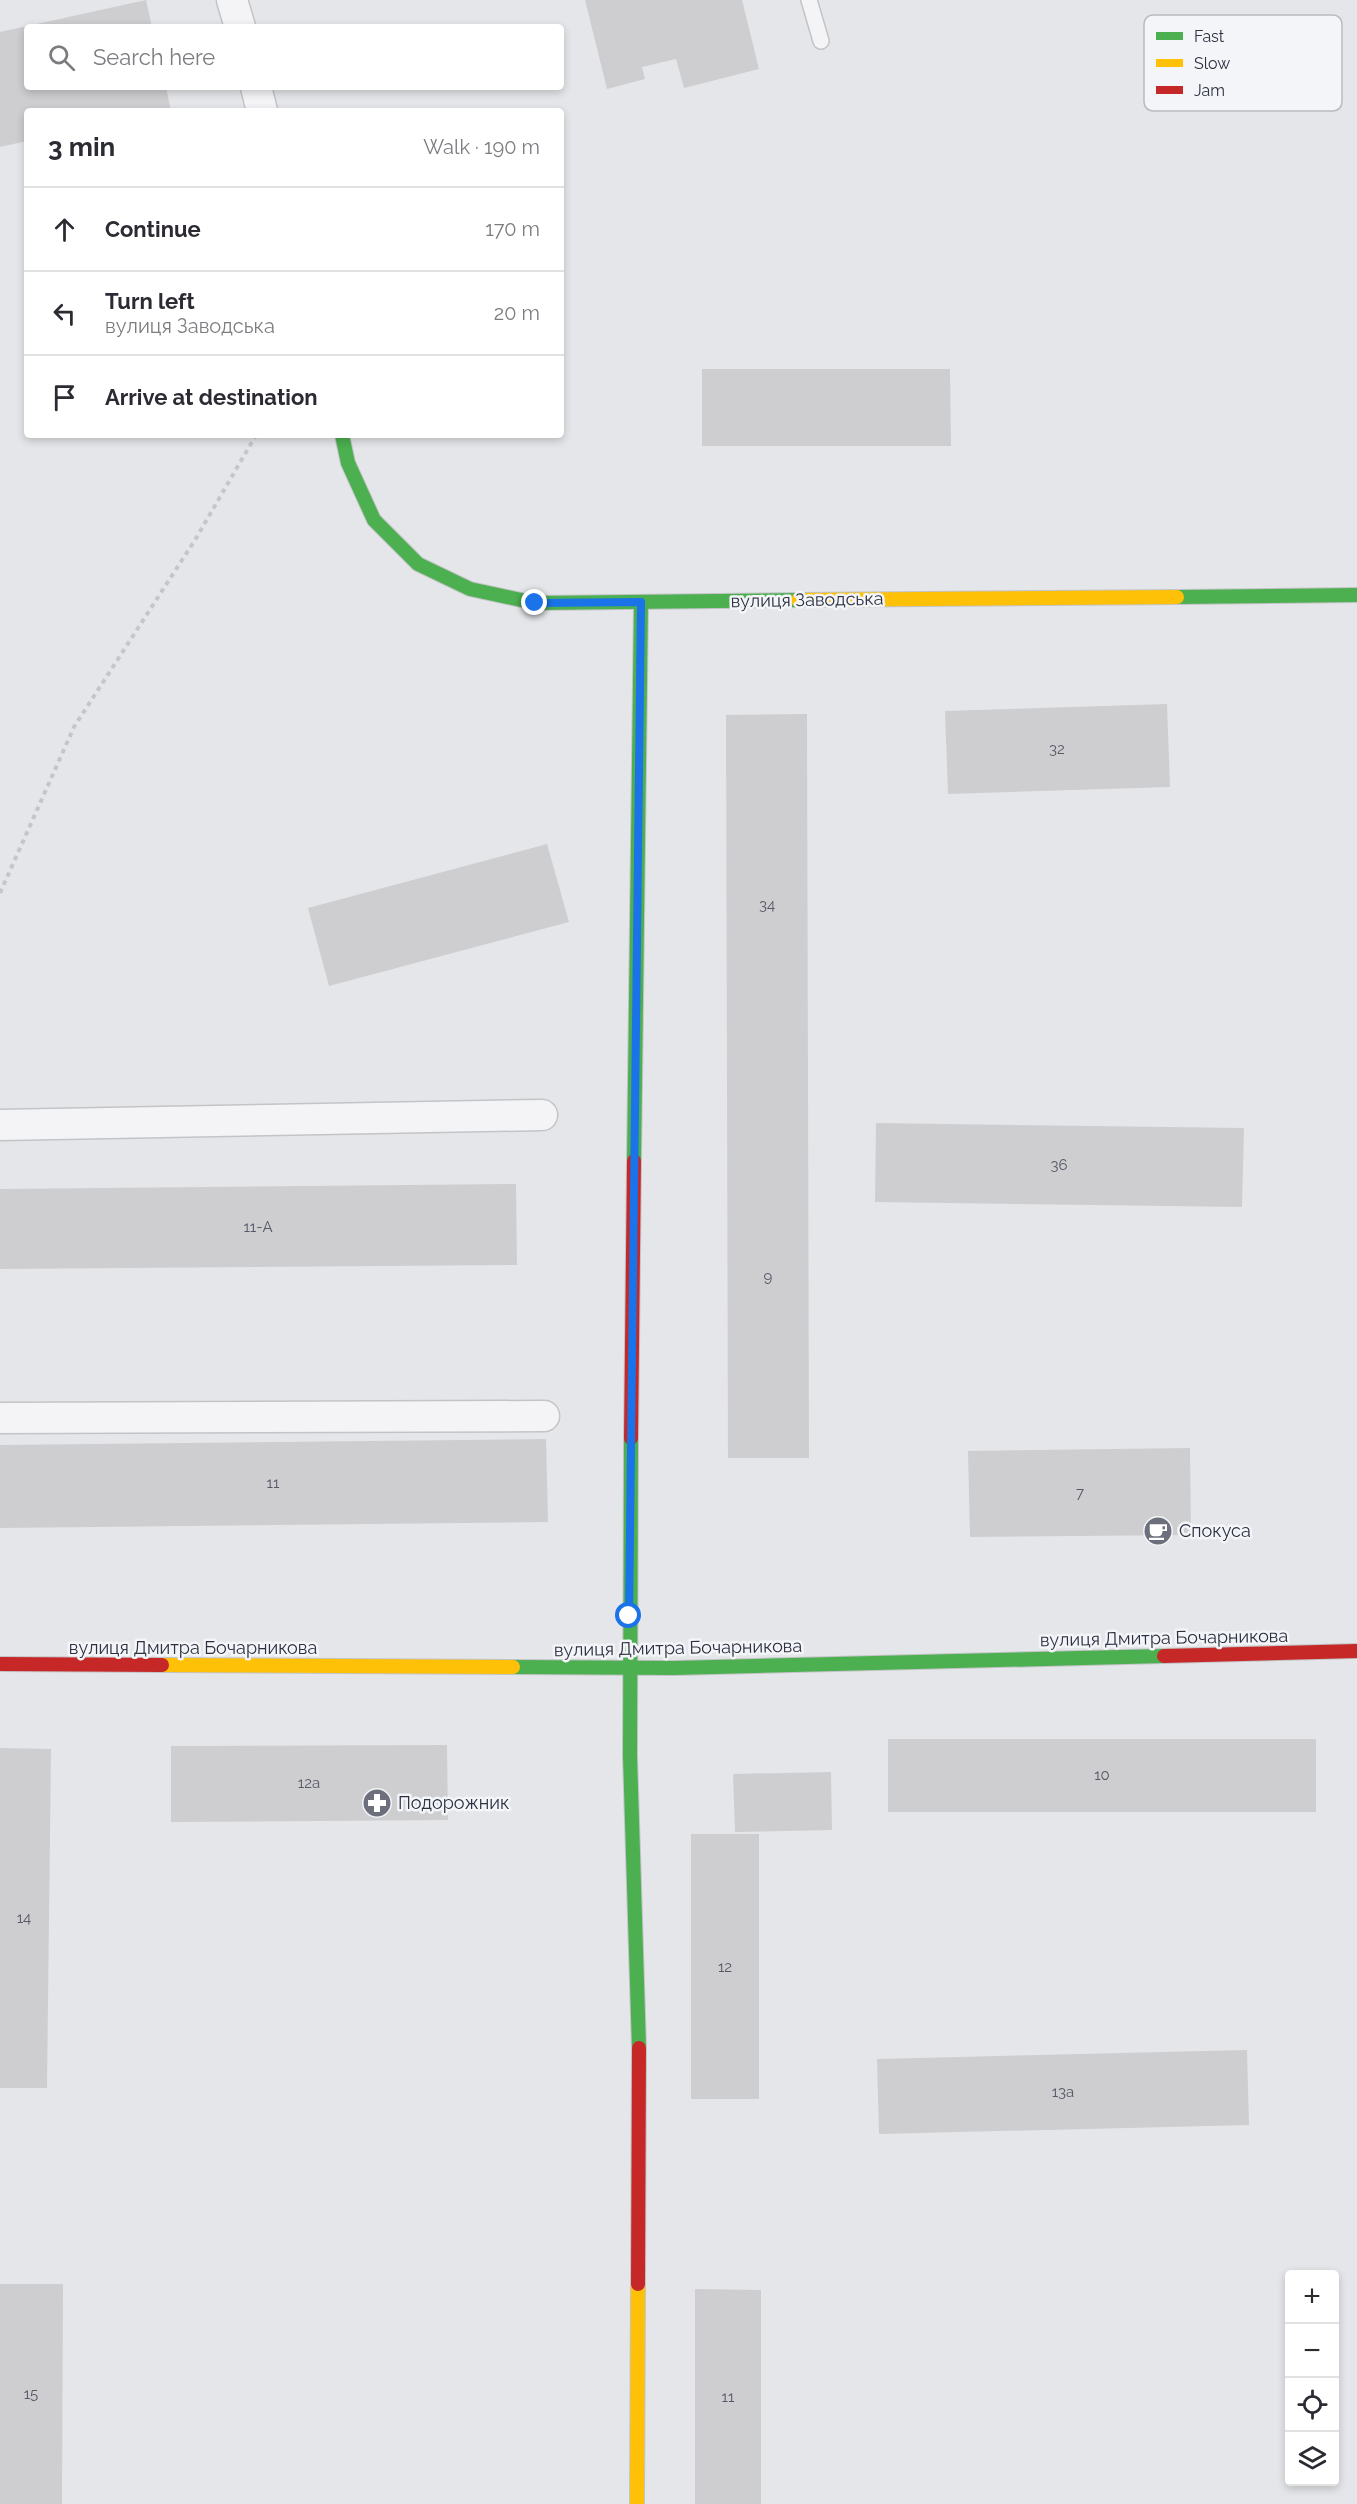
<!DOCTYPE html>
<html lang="en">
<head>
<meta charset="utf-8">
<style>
	:root { --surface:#fff; --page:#f2f2f3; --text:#2b2b33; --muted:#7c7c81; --line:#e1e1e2 }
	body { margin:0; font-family:Raleway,sans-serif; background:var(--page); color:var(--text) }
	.controls { position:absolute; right:18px; bottom:18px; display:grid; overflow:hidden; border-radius:6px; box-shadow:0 3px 9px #0003 }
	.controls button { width:54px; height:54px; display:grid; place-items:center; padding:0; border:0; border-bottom:2px solid var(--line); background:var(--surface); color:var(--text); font:30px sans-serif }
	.stop { position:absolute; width:18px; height:18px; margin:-14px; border:4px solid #1a73e8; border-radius:50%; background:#fff }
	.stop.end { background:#1a73e8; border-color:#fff; box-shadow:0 2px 6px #0008 }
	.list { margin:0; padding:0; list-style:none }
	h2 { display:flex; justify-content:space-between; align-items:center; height:78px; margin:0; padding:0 24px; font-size:26px }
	h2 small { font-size:20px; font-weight:400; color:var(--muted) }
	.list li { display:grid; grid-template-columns:39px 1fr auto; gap:18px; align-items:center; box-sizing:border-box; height:84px; padding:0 24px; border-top:2px solid var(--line) }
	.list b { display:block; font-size:22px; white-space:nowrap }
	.list p { margin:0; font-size:20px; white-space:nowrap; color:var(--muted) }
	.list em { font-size:20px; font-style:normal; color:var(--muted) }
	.icon { flex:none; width:33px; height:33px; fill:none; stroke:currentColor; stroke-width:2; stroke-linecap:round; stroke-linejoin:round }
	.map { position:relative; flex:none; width:1357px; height:2504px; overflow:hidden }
	.search { position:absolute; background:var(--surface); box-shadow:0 3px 9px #0003; left:24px; top:24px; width:540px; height:66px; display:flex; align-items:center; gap:15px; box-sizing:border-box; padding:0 21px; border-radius:6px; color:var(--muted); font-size:22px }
	.panel { position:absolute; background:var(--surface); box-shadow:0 3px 9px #0003; left:24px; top:108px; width:540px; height:330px; border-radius:6px }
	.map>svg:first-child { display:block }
</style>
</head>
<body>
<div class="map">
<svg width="1357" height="2504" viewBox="0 0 1357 2504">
	<rect width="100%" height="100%" fill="#e5e6e9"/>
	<g fill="#ceced1">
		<path d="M146 0 152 27H27V87H166L171 111H27V141L0 147V32Z"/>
		<path d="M585 0H742L759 69 684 88 676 59 642 67 645 79 607 89Z"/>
		<path d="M702 369H950L951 446H702Z"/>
		<path d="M1167 704 1170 787 948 794 945 711Z"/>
		<path d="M807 714 809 1458H728L726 715Z"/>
		<path d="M547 844 569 922 329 986 308 908Z"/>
		<path d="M876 1123 1244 1128 1242 1207 875 1202Z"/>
		<path d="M516 1184 517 1265 0 1269V1189Z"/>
		<path d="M546 1439 548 1522 0 1528V1445Z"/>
		<path d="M1190 1448 1191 1535 970 1537 968 1451Z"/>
		<rect x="888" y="1739" width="428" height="73"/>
		<path d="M447 1745 448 1820 171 1822V1746Z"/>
		<path d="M0 1748 51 1749 47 2088H0Z"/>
		<path d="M831 1772 832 1830 735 1832 733 1774Z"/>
		<rect x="691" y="1834" width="68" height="265"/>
		<path d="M1247 2050 1249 2125 879 2134 877 2059Z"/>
		<path d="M0 2284H63L62 2504H0Z"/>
		<path d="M695 2289 761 2290V2504H695Z"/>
	</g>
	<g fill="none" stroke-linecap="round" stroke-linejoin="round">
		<g stroke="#c3c4c7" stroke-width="18">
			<path id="lane" d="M809 0 821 41"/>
		</g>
		<g stroke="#c3c4c7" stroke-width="33">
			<g id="street">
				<path d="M232 0 240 27"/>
				<path d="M256 87 262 111"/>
				<path d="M0 1125 542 1115"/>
				<path d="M0 1418 544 1416"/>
			</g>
		</g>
		<g stroke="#c3c4c7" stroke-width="16">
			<g id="fast">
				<path d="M342 435 348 463 374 520 418 564 470 589 535 603 798 600"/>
				<path d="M1177 597 1357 595"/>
				<path d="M634 1161 641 602"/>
				<path d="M631 1438 630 1756 639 2048"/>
				<path d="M513 1667 674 1668 1164 1656"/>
			</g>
		</g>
		<g stroke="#c3c4c7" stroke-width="16">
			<g id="slow">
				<path d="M798 600 1177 597"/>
				<path d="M162 1665 513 1667"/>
				<path d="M637 2504 638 2284"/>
			</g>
		</g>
		<g stroke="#c3c4c7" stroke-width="16">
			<g id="jam">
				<path d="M631 1438 634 1161"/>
				<path d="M1164 1656 1357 1651"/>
				<path d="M0 1664 162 1665"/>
				<path d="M638 2284 639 2048"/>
			</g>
		</g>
		<path stroke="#c5c6c9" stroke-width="4" stroke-dasharray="4.5 4.5" stroke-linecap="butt" d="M0 893 74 727 195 540 256 435"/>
		<use href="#lane" stroke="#f4f4f6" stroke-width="15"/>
		<use href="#street" stroke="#f4f4f6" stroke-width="30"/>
		<use href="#fast" stroke="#4caf50" stroke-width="14"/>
		<use href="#slow" stroke="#ffc107" stroke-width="14"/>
		<use href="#jam" stroke="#c62828" stroke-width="14"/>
	</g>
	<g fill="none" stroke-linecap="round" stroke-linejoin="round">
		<path stroke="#1a73e8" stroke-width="8" d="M535 603 641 602 629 1616"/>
	</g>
	<defs>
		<g id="cafe-disc" transform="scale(1.5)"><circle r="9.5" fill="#6d707c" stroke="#f3f5f8"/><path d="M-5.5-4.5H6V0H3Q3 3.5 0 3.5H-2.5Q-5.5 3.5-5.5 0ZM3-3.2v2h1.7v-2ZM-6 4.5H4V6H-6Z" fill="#fff"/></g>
		<g id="pharmacy-disc" transform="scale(1.5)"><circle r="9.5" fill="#6d707c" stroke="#f3f5f8"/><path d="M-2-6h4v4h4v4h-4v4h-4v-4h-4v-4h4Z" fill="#fff"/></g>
	</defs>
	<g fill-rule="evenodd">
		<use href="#cafe-disc" x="1158" y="1531"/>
		<use href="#pharmacy-disc" x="377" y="1803"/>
	</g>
	<g text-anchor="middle" stroke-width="5" stroke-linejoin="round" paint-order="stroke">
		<g font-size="15" fill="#565966">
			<text x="1057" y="754">32</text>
			<text x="767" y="910">34</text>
			<text x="1059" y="1170">36</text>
			<text x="258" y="1232">11-А</text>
			<text x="768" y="1282">9</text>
			<text x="273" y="1488">11</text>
			<text x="1080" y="1498">7</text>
			<text x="1102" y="1780">10</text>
			<text x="309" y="1788">12а</text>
			<text x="24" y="1923">14</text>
			<text x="725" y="1972">12</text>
			<text x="1063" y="2097">13а</text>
			<text x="31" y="2399">15</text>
			<text x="728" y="2402">11</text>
		</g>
		<g font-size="18" fill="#2d3141" stroke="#f3f5f8">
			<text transform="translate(807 600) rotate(-1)" y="6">вулиця Заводська</text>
			<text transform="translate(1164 1638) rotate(-1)" y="6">вулиця Дмитра Бочарникова</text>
			<text x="193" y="1654">вулиця Дмитра Бочарникова</text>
			<text transform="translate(678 1648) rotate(-1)" y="6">вулиця Дмитра Бочарникова</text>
		</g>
		<g font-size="18" fill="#2d3141" stroke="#f3f5f8" text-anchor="start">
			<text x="1179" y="1537">Спокуса</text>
			<text x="398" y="1809">Подорожник</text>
		</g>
	</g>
	<rect x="1144" y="15" width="198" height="96" rx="9" fill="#f3f5f8" stroke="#b8bac1" stroke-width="1.5"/>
	<rect x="1156" y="32" width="27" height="8" fill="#4caf50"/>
	<rect x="1156" y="59" width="27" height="8" fill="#ffc107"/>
	<rect x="1156" y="86" width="27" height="8" fill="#c62828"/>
	<g font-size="16" fill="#2d3141">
		<text x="1194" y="42">Fast</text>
		<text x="1194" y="69">Slow</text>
		<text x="1194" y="96">Jam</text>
	</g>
</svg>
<div class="controls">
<button>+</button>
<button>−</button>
<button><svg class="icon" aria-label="locate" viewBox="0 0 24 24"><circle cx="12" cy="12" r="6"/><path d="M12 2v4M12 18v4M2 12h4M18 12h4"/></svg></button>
<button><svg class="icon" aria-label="layers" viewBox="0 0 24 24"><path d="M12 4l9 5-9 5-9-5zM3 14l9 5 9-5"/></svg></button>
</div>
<div class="stop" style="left:629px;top:1616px"></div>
<div class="stop end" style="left:535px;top:603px"></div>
<div class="search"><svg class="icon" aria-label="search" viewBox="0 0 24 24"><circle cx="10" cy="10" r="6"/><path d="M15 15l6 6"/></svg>Search here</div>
<section class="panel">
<h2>3 min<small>Walk · 190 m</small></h2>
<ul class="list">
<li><svg class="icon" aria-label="ahead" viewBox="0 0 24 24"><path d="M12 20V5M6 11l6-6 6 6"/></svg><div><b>Continue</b></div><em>170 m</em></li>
<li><svg class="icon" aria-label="left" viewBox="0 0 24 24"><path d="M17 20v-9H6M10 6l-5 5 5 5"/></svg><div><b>Turn left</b><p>вулиця Заводська</p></div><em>20 m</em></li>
<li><svg class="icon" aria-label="arrive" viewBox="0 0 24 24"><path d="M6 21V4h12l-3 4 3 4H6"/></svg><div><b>Arrive at destination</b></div></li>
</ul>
</section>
</div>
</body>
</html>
